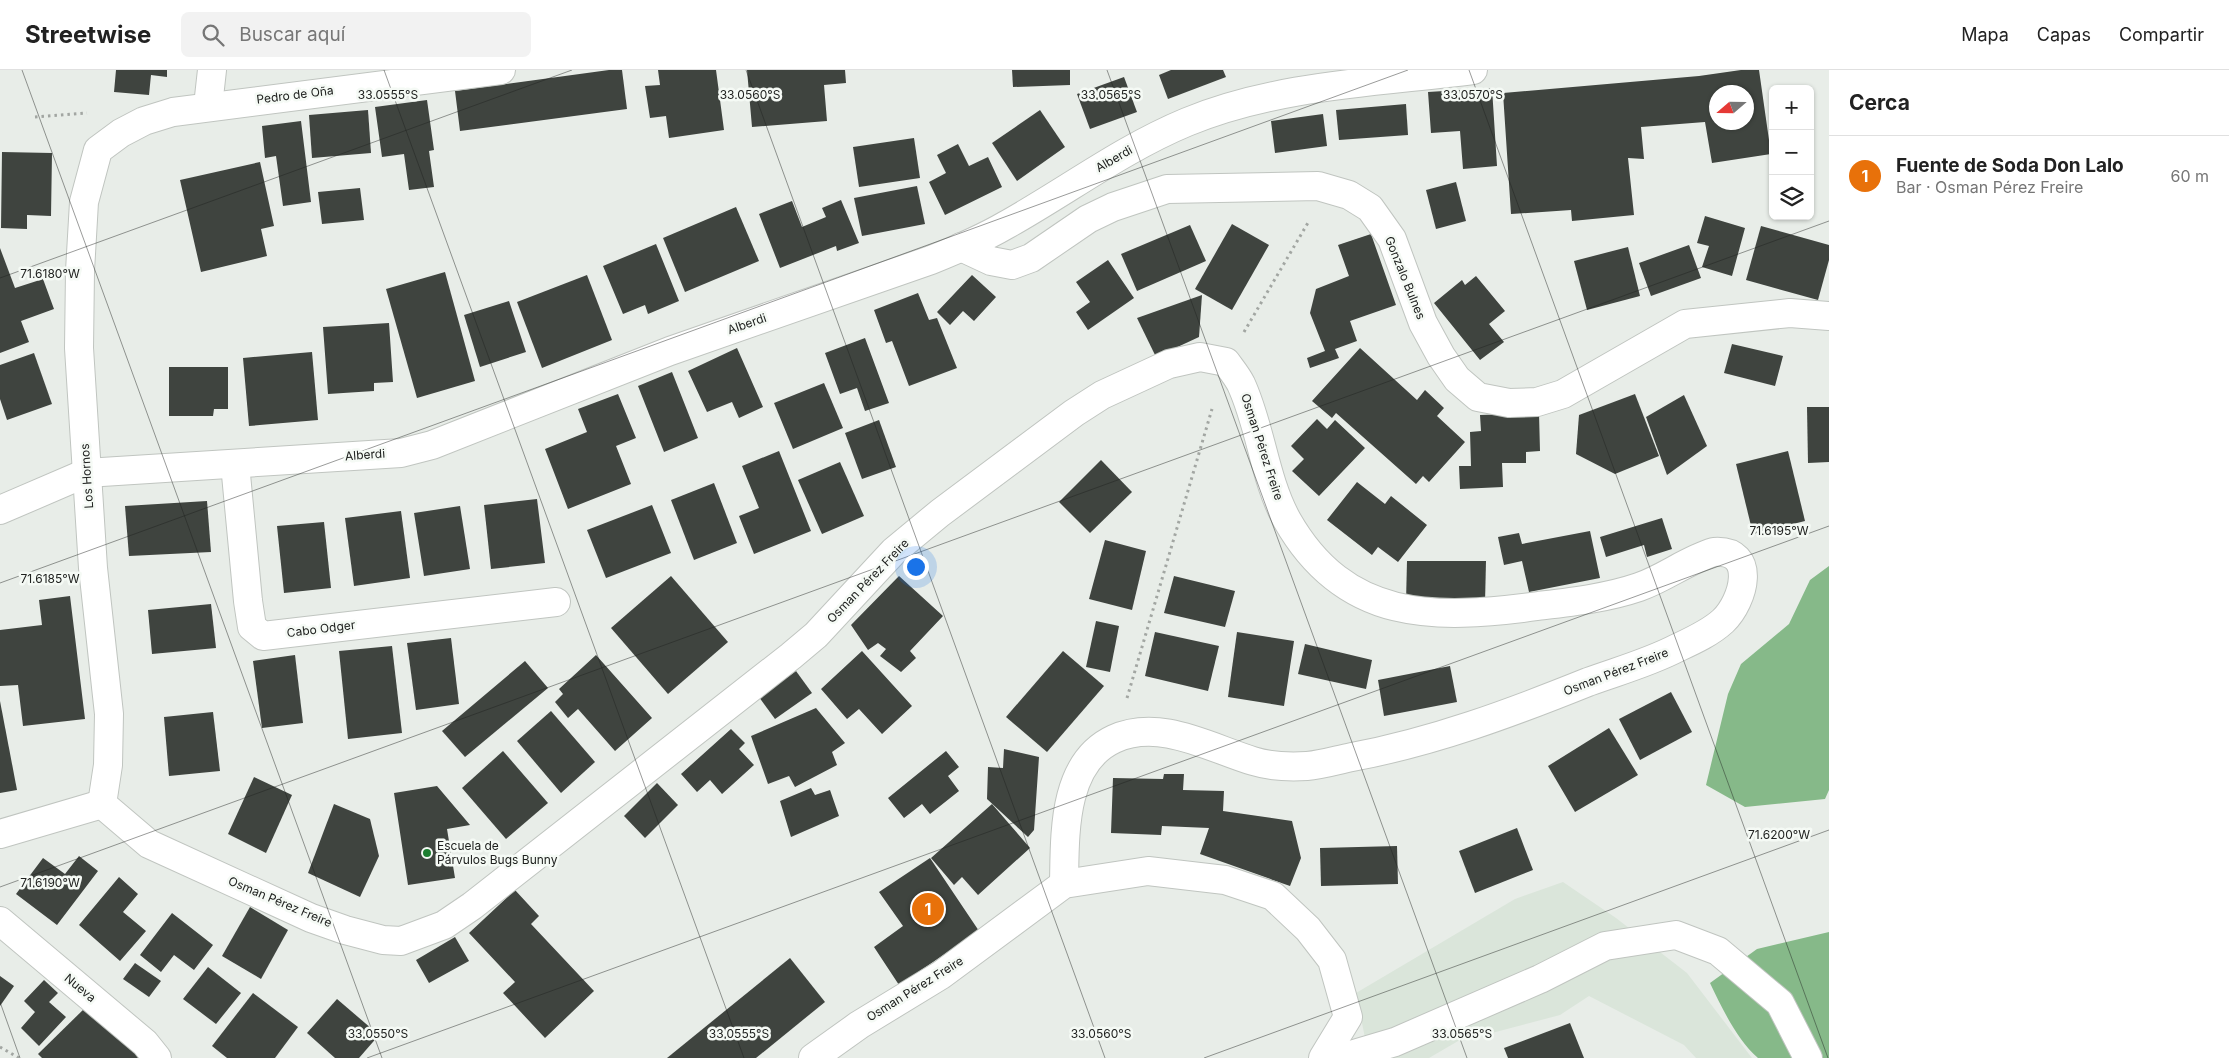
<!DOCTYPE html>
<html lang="es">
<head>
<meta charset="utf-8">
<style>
	:root { --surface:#fff; --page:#f2f2f2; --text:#222; --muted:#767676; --line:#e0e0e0; --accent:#d93025 }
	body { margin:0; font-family:Inter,sans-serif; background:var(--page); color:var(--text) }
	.controls { position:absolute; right:15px; top:15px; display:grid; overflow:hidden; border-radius:8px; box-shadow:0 1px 4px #0004 }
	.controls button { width:45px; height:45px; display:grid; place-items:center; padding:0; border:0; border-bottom:1px solid var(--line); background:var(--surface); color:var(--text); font:25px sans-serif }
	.compass { position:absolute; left:1709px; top:15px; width:45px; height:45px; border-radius:50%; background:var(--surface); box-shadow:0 1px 4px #0004; rotate:250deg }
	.you { position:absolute; left:915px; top:496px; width:18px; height:18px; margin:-12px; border:4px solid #fff; border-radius:50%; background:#1a73e8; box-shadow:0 0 0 8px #1a73e833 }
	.badge { display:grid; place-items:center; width:32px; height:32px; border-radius:50%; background:var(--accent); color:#fff; font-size:16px; font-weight:700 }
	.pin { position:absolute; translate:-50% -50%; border:2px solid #fff; box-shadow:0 1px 5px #0006 }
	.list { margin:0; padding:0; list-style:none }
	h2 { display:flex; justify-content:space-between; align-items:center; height:65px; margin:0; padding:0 20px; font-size:21px }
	h2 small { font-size:16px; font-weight:400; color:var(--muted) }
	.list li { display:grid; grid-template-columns:32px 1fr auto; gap:15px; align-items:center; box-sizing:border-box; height:80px; padding:0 20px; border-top:1px solid var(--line) }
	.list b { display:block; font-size:19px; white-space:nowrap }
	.list p { margin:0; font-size:16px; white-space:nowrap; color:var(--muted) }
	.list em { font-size:16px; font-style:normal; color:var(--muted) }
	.icon { flex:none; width:28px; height:28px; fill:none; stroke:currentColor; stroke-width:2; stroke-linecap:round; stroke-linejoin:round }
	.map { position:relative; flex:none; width:1829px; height:988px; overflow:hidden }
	header { display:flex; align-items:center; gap:30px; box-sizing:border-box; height:70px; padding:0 25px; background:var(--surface); border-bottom:1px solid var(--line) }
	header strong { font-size:24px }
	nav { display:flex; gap:28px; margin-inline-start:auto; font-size:18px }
	.search { width:350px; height:45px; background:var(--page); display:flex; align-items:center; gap:12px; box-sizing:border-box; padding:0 18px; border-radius:8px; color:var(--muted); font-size:19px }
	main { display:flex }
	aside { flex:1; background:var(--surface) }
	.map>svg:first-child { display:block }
</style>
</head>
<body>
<header>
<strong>Streetwise</strong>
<div class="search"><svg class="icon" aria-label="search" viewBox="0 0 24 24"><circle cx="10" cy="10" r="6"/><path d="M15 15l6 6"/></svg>Buscar aquí</div>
<nav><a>Mapa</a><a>Capas</a><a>Compartir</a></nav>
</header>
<main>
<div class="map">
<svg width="1829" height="988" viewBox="0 0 1829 988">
	<rect width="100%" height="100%" fill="#e8ede8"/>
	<path fill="#dae5da" d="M1563 812 1616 848 1687 903 1752 988H1696L1684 975 1589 926 1560 945 1488 964 1477 960 1429 988H1369L1356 923 1515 829Z"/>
	<g fill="#86b989">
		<path d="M1829 496V720L1825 729 1745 737 1706 715 1728 624 1741 594 1789 554 1810 510Z"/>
		<path d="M1829 862V988H1758C1737 970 1722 938 1710 913L1757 879Z"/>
	</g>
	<g fill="#3f443f" fill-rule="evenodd">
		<path d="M116 0H167V7L151 5 149 25 114 22Z"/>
		<path d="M609 0H622L627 39 460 61 455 21Z"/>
		<path d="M658 0H716L724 60 669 68 666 46 650 48 645 16 660 15Z"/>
		<path d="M747 0H845L846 13 824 15 827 51 752 57Z"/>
		<path d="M1012 0H1070V15L1013 17Z"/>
		<path d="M1171 0H1223L1226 7 1168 29 1159 5Z"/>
		<path d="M1741 0H1759L1771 84 1712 93 1705 52 1641 57 1644 89 1628 88 1634 145 1572 151 1571 140 1511 144 1503 23 1699 6ZM1716 22H1746V52H1716Z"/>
		<path d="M1124 7 1137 42 1090 59 1077 24Z"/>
		<path d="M1492 18 1497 96 1463 99 1460 61 1431 63 1428 22Z"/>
		<path d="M427 30 434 80 429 81 434 117 409 120 404 84 382 87 375 37Z"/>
		<path d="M1406 34 1408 65 1339 70 1336 40Z"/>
		<path d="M368 40 371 83 312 88 309 45Z"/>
		<path d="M1040 40 1065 77 1017 111 992 73Z"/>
		<path d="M1323 44 1327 76 1275 83 1271 51Z"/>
		<path d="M301 51 311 132 283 136 276 86 265 88 262 56Z"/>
		<path d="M914 68 920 108 859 117 853 77Z"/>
		<path d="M958 74 969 96 988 87 1002 117 945 145 929 112 946 103 937 85Z"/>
		<path d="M2 82 52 83 51 146 27 145V159L1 158Z"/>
		<path d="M260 92 274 156 261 159 267 186 201 202 180 110Z"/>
		<path d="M1456 112 1466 151 1436 159 1426 120Z"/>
		<path d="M917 116 925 154 862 166 854 128Z"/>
		<path d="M360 118 364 150 322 154 318 122Z"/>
		<path d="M841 130 859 173 837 181 836 176 780 198 759 144 792 131 802 157 826 147 822 138Z"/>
		<path d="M736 137 759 191 685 222 663 168Z"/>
		<path d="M1705 146 1745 158 1732 206 1702 197 1709 176 1697 173Z"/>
		<path d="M1232 154 1269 175 1232 240 1195 219Z"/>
		<path d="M1190 155 1206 191 1137 221 1121 184Z"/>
		<path d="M1761 156 1829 175V190L1818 230 1746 210Z"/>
		<path d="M1371 164 1396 235 1350 251 1357 271 1335 279 1339 288 1310 298 1307 288 1325 281 1310 243 1316 219 1349 206 1338 175Z"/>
		<path d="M656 174 679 231 648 244 645 235 623 244 603 196Z"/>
		<path d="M1689 175 1701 208 1651 226 1639 193Z"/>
		<path d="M1628 177 1640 226 1587 240 1574 191Z"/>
		<path d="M0 178 15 218 43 209 54 239 21 251 29 272 0 283Z"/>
		<path d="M1108 190 1134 228 1088 260 1076 242 1090 232 1076 212Z"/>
		<path d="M445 202 475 311 417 328 386 219Z"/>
		<path d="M587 205 612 270 542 298 517 232Z"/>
		<path d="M972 205 996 227 974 251 963 241 950 255 937 242Z"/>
		<path d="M1476 206 1505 241 1489 254 1504 272 1480 290 1434 233 1462 210 1465 215Z"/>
		<path d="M918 223 929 250 937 248 957 298 909 316 892 271 886 273 874 240Z"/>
		<path d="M1202 225 1199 267 1156 287 1137 248Z"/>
		<path d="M509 231 526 282 480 297 464 245Z"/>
		<path d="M389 253 393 312 374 313V321L328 324 323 257Z"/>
		<path d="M865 268 889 333 865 341 857 318 840 324 825 283Z"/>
		<path d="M1732 274 1783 286 1775 316 1724 303Z"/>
		<path d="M737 278 763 337 739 348 732 332 707 342 688 301Z"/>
		<path d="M1360 278 1417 330 1425 320 1444 338 1437 346 1465 372 1429 412 1423 406 1416 414 1336 343 1332 348 1312 331Z"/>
		<path d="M312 282 318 350 249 356 243 288Z"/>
		<path d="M34 283 52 334 7 350 0 329V295Z"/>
		<path d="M169 297H228V339H214L213 346H169Z"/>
		<path d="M672 302 698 368 664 382 638 316Z"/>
		<path d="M824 313 843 358 793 379 774 333Z"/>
		<path d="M618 324 636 368 616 376 631 414 568 439 545 379 587 362 578 339Z"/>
		<path d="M1635 324 1659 386 1615 404 1576 384 1579 345Z"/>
		<path d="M1684 325 1707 376 1667 405 1646 347Z"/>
		<path d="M1807 337H1829V392L1808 393Z"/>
		<path d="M1539 343 1540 381 1526 382V393H1502L1503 417 1460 419 1459 396H1471L1470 362 1481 361 1480 345Z"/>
		<path d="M1317 349 1327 359 1335 350 1365 378 1319 426 1292 401 1304 389 1291 376Z"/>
		<path d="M879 350 896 397 862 409 845 363Z"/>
		<path d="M779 381 811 461 754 484 739 446 759 438 742 396Z"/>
		<path d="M1788 381 1805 451 1753 464 1736 394Z"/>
		<path d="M1101 390 1132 422 1090 463 1059 432Z"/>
		<path d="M840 392 864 446 822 464 798 410Z"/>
		<path d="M1357 412 1385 434 1391 426 1427 455 1398 492 1378 477 1372 485 1327 450Z"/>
		<path d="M714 413 737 473 694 490 671 430Z"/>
		<path d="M537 429 545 493 491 499 484 435Z"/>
		<path d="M207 431 211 482 129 486 125 436Z"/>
		<path d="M652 435 671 483 606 508 587 460Z"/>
		<path d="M460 436 470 499 424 506 414 443Z"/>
		<path d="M401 441 410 508 354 516 345 448Z"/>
		<path d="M1662 448 1672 479 1647 487 1644 475 1606 487 1600 467Z"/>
		<path d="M324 452 331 518 284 523 277 456Z"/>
		<path d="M1590 461 1600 508 1529 522 1522 491 1504 495 1498 467 1519 463 1522 474Z"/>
		<path d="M1105 470 1146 481 1132 540 1089 529Z"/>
		<path d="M1407 491H1486L1485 533 1406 532Z"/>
		<path d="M671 506 728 572 668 624 611 558Z"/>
		<path d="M899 506 943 546 910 581 916 588 901 602 880 586 886 579 878 573 868 580 851 555Z"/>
		<path d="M1174 506 1235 521 1225 557 1164 543Z"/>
		<path d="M70 526 85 649 23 656 18 615 0 616V560L42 555 39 530Z"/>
		<path d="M211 534 216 578 152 584 148 540Z"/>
		<path d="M1096 551 1119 556 1110 602 1086 597Z"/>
		<path d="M1155 562 1219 576 1208 621 1145 606Z"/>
		<path d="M1237 562 1294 571 1284 636 1228 627Z"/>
		<path d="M451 568 459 634 416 640 407 573Z"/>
		<path d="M1305 574 1372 590 1366 619 1298 604Z"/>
		<path d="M392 576 402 663 348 669 339 581Z"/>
		<path d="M862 581 912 636 882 664 859 639 847 649 821 619Z"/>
		<path d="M1063 581 1104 616 1047 682 1006 647Z"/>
		<path d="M295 585 303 653 262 658 253 591Z"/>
		<path d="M596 585 652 648 615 681 578 639 568 648 555 632 563 624 559 619Z"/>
		<path d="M525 591 548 618 465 687 442 661Z"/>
		<path d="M1450 596 1457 632 1384 646 1378 610Z"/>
		<path d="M796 601 812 623 775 649 759 627Z"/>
		<path d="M1671 622 1692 662 1640 690 1619 649Z"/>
		<path d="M0 631 17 720 0 723Z"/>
		<path d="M816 638 845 673 832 682 837 695 795 717 789 706 768 714 751 666Z"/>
		<path d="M551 641 595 692 561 723 517 671Z"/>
		<path d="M213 642 220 701 169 706 164 647Z"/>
		<path d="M1609 658 1638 705 1575 742 1548 696Z"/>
		<path d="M731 659 745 673 739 679 754 695 722 724 710 710 697 722 681 704Z"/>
		<path d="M1004 679 1039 687 1034 760 1028 767 987 729 988 697 1003 698Z"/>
		<path d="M503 681 548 733 506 769 462 718Z"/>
		<path d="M946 681 959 697 948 706 959 721 930 744 922 734 904 748 888 728Z"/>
		<path d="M1164 704H1184L1183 720 1224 721 1223 741 1292 751 1301 788 1290 816 1200 784 1209 758 1162 756 1161 765 1111 763 1113 708 1163 709Z"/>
		<path d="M254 707 292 725 266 783 228 764Z"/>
		<path d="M657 713 678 735 645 768 624 746Z"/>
		<path d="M437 716 470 755 447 759 455 808 408 815 394 723Z"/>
		<path d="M811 718 815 725 830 720 839 746 791 767 780 731Z"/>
		<path d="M334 734 370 749 379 786 360 827 308 803Z"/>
		<path d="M992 734 1030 778 978 825 962 807 954 815 931 788Z"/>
		<path d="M1517 758 1533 800 1475 823 1459 781Z"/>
		<path d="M1397 776 1398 814 1321 816 1320 778Z"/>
		<path d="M79 786 98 801 57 855 16 824 43 788 65 804Z"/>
		<path d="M930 788 979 861 899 915 874 877 903 856 879 822Z"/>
		<path d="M119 807 138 824 123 842 146 861 120 891 79 855Z"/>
		<path d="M515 820 539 846 531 854 594 921 545 968 503 923 515 912 469 863Z"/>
		<path d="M250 837 288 860 261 909 222 886Z"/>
		<path d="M172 843 213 875 194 900 174 885 161 902 140 885Z"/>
		<path d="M455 867 469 891 429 913 416 890Z"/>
		<path d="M790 888 825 932 756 988H667Z"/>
		<path d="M135 893 161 911 149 927 123 909Z"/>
		<path d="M208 897 241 923 216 954 183 929Z"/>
		<path d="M0 906 14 916 0 936Z"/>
		<path d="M44 910 58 923 49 932 66 947 39 976 21 958 35 942 24 931Z"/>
		<path d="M253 923 298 957 275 988H227L212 976Z"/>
		<path d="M337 929 379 965 359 988H335L307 963Z"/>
		<path d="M87 936 148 988H42L38 984Z"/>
		<path d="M1570 953 1584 988H1508L1504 978Z"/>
	</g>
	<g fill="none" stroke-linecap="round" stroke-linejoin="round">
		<g stroke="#c0c5c0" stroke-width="30">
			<g id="minor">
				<path d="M208 36 212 0"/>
				<path d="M961 177 991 191 1012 195 1031 188 1088 149 1113 137 1167 119 1318 116 1349 125 1370 138 1392 169 1423 253 1441 286 1457 309 1478 327 1509 333 1537 332 1563 324 1685 254 1790 243 1829 246"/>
				<path d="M235 394 248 531 252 557 263 566 556 532"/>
				<path d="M0 440 86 403 401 383 432 375 670 281 931 190C956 180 982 169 1006 155 1067 121 1122 79 1187 52 1276 15 1379 12 1473 0"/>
				<path d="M102 734 149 774 311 848 345 860 383 870 401 871 444 855 472 836 791 586 816 565 894 481 940 443 1074 343 1102 325 1169 294 1200 287 1226 292C1231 299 1237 306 1241 314 1261 357 1264 408 1287 450 1345 552 1434 550 1538 536 1571 532 1607 528 1639 517 1665 508 1687 490 1714 482 1758 479 1744 531 1723 551 1710 563 1692 571 1677 578 1648 593 1618 601 1588 612 1511 643 1433 672 1352 687 1337 690 1322 695 1307 696 1291 697 1269 696 1253 691 1210 678 1160 648 1114 669 1062 693 1065 765 1064 814"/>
				<path d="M102 734 108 695 109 644 93 498 79 278 80 201 84 132 98 80 121 63 144 51 173 42 501 0"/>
				<path d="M0 764 102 734"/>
				<path d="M0 851 145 973 157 988"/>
				<path d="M813 988 859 955 941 905 1064 814 1148 801 1225 810 1273 826 1308 859 1332 890 1348 947 1323 988"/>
				<path d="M1341 988 1395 972 1540 909 1605 876 1676 865 1718 881 1780 933 1808 988"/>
			</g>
		</g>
		<g stroke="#a2a6a2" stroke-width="3" stroke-dasharray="2.5 4" stroke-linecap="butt">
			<path d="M35 47 87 43"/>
			<path d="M1244 262 1309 151"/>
			<path d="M1127 628 1212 339"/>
			<path d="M0 977 19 988"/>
		</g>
		<use href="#minor" stroke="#fff" stroke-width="28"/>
	</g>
	<path fill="none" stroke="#202220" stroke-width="1" stroke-opacity="0.45" d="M22 0 382 988M384 0 744 988M746 0 1105 988M1107 0 1467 988M1469 0 1828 988M0 208 572 0M0 513 1408 0M0 817 1829 151M0 932 20 988M367 988 1829 456M1204 988 1829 760"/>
	<circle fill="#1c7e30" stroke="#f5faf5" stroke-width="2" cx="427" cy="783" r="5"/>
	<g text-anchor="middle" stroke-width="5" stroke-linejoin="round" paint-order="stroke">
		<g font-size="12" fill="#202220" stroke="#f5faf5">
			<text transform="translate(295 25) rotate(-7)" y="4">Pedro de Oña</text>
			<text transform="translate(1114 89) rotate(-30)" y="4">Alberdi</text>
			<text transform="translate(1405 208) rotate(68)" y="4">Gonzalo Bulnes</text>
			<text transform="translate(747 254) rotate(-19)" y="4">Alberdi</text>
			<text transform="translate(1262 377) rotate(72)" y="4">Osman Pérez Freire</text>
			<text transform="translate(365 385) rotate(-4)" y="4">Alberdi</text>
			<text transform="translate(87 406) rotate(-94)" y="4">Los Hornos</text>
			<text transform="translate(868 511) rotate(-46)" y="4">Osman Pérez Freire</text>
			<text transform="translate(321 559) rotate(-7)" y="4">Cabo Odger</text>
			<text transform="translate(1616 602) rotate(-21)" y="4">Osman Pérez Freire</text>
			<text transform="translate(280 832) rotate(23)" y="4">Osman Pérez Freire</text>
			<text transform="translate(80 918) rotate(40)" y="4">Nueva</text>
			<text transform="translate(915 919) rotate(-32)" y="4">Osman Pérez Freire</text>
		</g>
		<g font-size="12" fill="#202220" stroke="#f5faf5" text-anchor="start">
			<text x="437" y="780">Escuela de<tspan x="437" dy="14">Párvulos Bugs Bunny</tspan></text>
		</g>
	</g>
	<g font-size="12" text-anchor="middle" fill="#202220" stroke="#f5faf5" stroke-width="5" stroke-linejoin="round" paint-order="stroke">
		<text x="388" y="29">33.0555°S</text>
		<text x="750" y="29">33.0560°S</text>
		<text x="1111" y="29">33.0565°S</text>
		<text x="1473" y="29">33.0570°S</text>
		<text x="50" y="208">71.6180°W</text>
		<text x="1779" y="465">71.6195°W</text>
		<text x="50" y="513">71.6185°W</text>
		<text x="1779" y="769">71.6200°W</text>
		<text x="50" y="817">71.6190°W</text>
		<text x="378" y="968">33.0550°S</text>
		<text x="739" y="968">33.0555°S</text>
		<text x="1101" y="968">33.0560°S</text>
		<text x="1462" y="968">33.0565°S</text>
	</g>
</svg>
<div class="controls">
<button>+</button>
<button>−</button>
<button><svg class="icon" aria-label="layers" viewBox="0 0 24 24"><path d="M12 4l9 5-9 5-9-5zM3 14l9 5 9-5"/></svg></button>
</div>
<svg class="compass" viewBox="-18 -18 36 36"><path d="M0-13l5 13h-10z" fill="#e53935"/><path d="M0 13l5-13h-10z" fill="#767676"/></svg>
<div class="you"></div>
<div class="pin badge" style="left:928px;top:839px;background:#e8710a">1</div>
</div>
<aside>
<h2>Cerca<small></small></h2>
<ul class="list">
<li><span class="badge" style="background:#e8710a">1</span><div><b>Fuente de Soda Don Lalo</b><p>Bar · Osman Pérez Freire</p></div><em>60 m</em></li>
</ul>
</aside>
</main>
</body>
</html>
